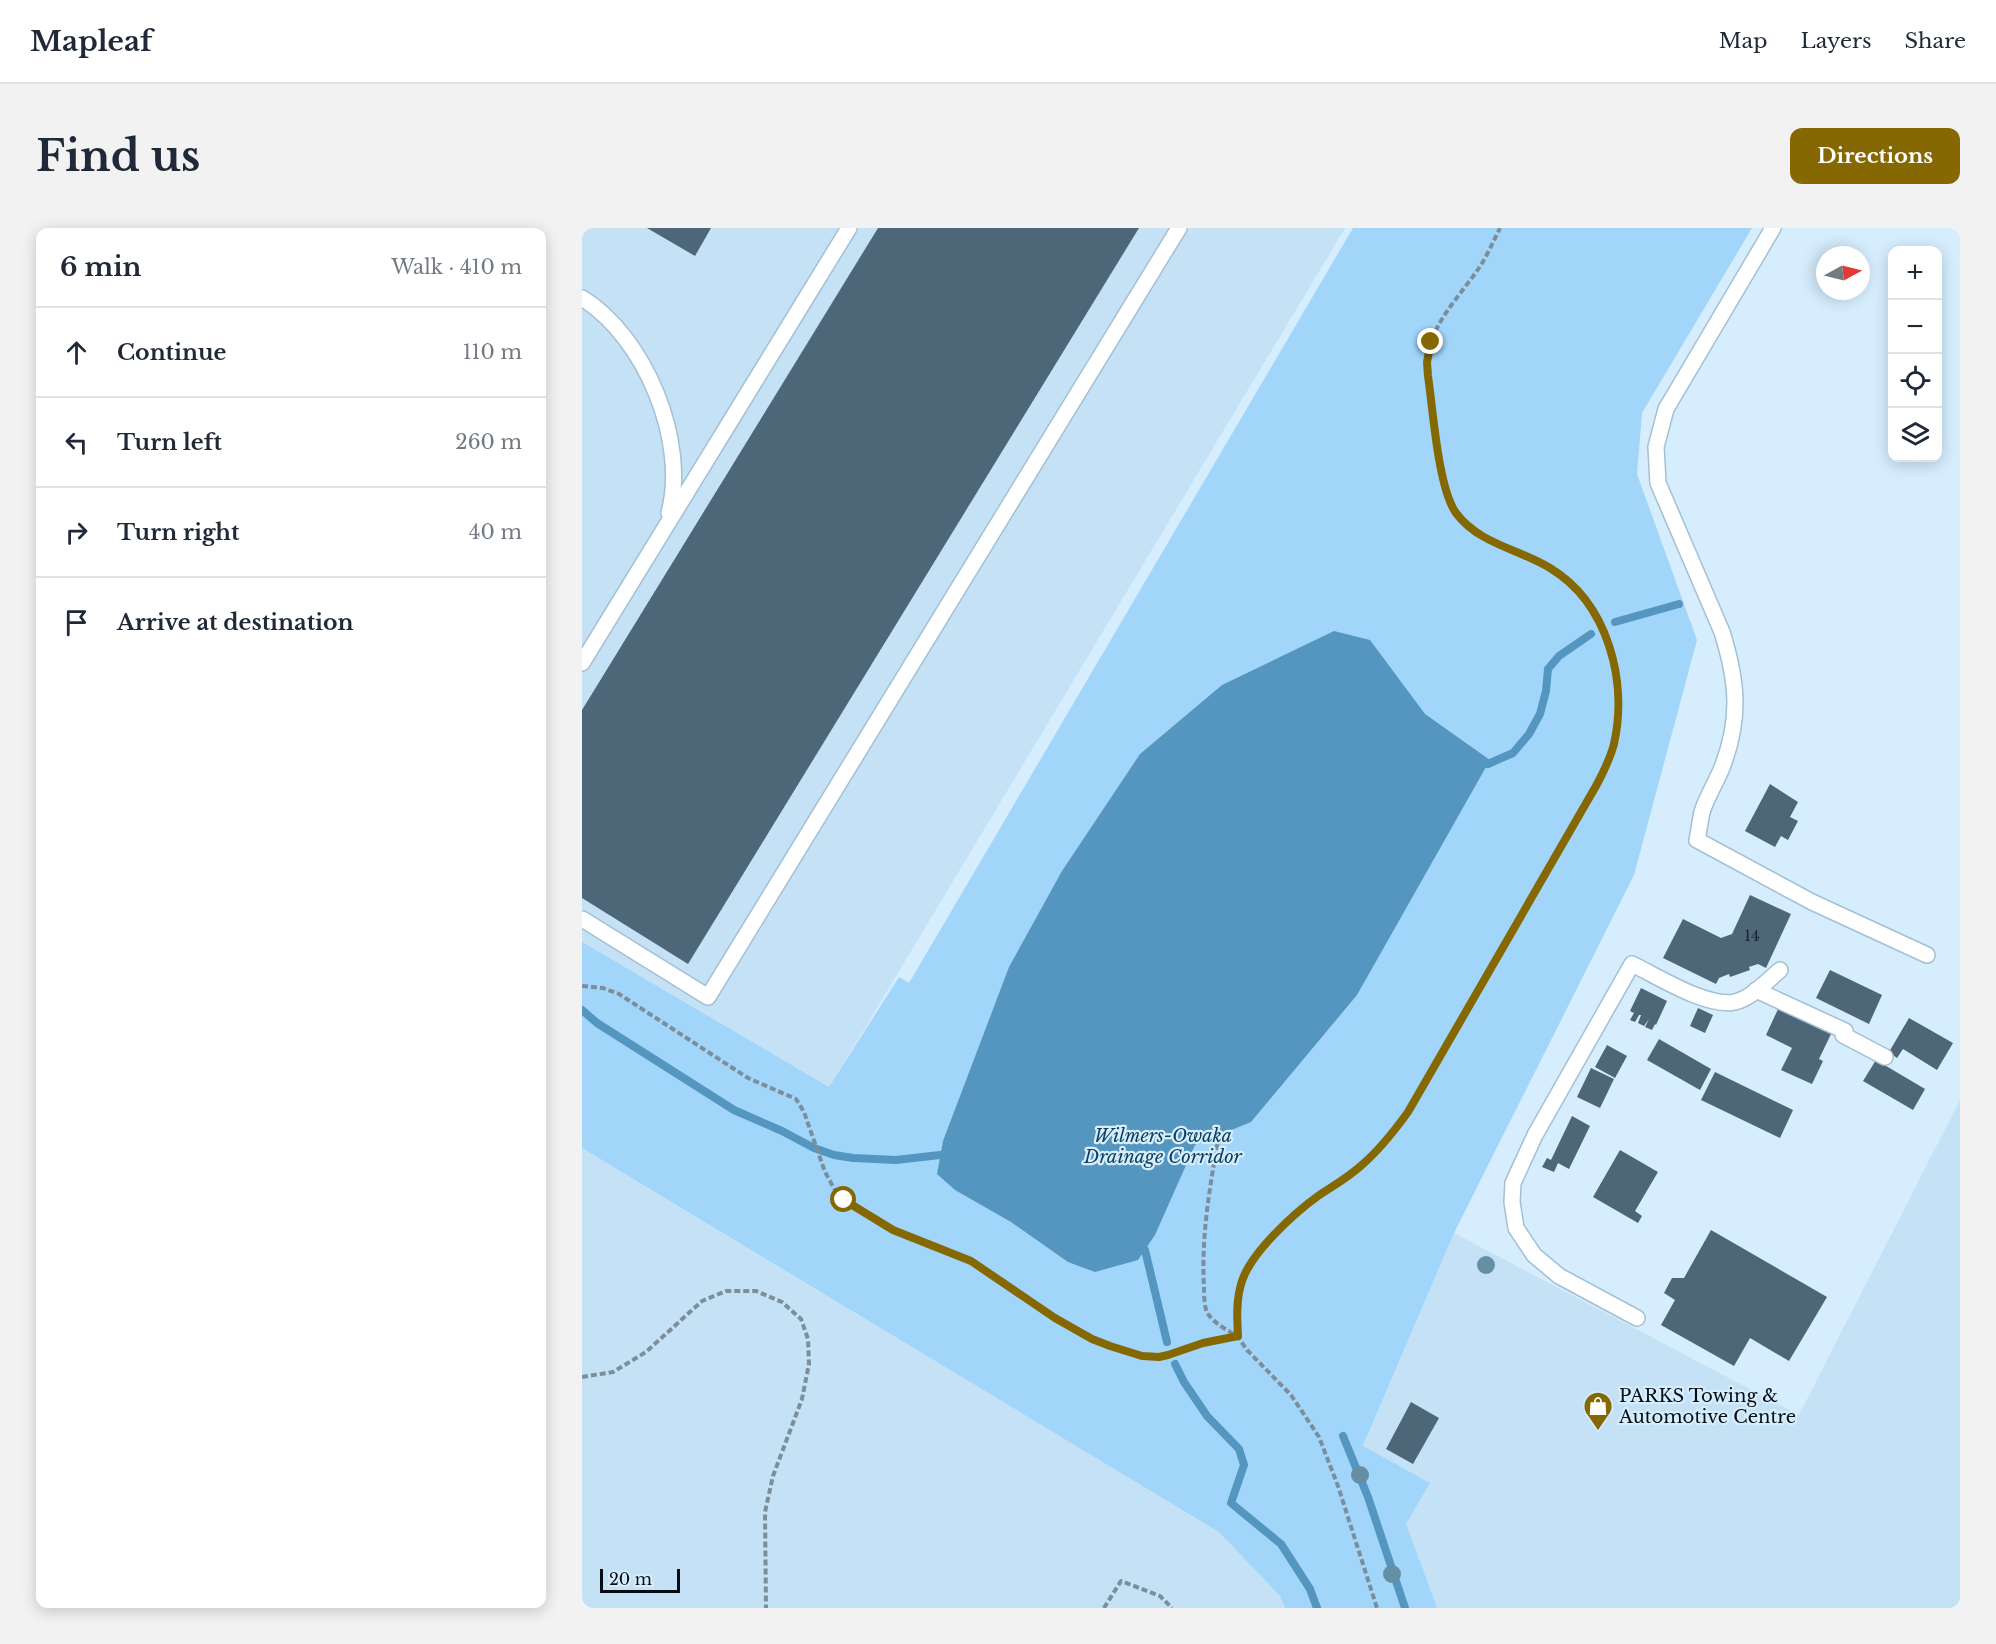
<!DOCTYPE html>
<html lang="en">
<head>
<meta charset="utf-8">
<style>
	:root { --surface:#fff; --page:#f2f2f3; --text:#1f2937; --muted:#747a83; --line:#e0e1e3; --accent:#866803 }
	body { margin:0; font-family:"Libre Baskerville",serif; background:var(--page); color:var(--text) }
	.controls { position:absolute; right:18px; top:18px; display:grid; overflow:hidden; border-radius:12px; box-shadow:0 3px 15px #0003 }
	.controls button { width:54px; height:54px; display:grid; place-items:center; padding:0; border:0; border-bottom:2px solid var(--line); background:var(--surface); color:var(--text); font:30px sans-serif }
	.compass { position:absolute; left:1234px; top:18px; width:54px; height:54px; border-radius:50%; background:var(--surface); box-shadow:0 3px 15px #0003; rotate:83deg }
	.scale { position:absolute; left:18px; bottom:15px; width:80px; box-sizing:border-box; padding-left:6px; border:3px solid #050e15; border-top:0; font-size:16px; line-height:21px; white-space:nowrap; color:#050e15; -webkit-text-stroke:4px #d5edfd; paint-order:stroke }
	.stop { position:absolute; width:18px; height:18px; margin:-14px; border:4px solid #866803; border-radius:50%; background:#fff }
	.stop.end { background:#866803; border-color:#fff; box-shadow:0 2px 6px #0008 }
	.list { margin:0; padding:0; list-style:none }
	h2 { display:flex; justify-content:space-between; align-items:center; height:78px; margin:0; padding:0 24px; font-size:26px }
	h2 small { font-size:20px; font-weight:400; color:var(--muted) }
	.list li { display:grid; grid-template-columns:39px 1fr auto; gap:18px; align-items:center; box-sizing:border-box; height:90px; padding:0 24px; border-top:2px solid var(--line) }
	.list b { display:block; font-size:22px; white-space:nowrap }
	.list em { font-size:20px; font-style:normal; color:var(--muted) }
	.icon { flex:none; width:33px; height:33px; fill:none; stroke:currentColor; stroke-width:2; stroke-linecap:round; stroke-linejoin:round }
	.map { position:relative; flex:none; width:1378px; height:1380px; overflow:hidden; border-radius:12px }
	header { display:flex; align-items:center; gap:36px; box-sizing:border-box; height:84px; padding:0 30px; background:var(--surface); border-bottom:2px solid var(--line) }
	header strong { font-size:28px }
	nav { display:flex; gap:33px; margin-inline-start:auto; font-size:21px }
	.intro { display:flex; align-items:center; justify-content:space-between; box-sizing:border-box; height:144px; padding:0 36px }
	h1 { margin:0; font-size:42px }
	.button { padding:15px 27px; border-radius:12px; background:var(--accent); color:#fff; font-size:21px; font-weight:700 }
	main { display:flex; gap:36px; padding:0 36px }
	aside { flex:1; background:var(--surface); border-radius:12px; box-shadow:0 3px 15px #0003 }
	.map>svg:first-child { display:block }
</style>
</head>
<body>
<header>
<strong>Mapleaf</strong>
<nav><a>Map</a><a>Layers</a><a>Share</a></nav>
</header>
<div class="intro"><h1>Find us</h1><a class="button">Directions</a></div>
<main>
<aside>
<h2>6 min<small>Walk · 410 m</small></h2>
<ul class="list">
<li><svg class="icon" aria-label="ahead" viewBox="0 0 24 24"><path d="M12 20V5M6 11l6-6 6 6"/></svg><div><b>Continue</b></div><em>110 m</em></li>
<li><svg class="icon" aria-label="left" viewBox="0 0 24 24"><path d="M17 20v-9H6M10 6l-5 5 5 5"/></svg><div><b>Turn left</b></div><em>260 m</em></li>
<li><svg class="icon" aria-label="right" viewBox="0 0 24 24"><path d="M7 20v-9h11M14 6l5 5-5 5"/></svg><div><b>Turn right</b></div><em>40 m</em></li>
<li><svg class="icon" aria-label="arrive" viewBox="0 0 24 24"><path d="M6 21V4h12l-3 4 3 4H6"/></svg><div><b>Arrive at destination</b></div></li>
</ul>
</aside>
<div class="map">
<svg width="1378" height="1380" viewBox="0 0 1378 1380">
	<rect width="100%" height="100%" fill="#d5edfd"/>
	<g fill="#c4e1f5">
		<path d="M0 0H763L242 868 0 716Z"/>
		<path d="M1378 872V1380H855L781 1219 872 1005 1217 1187Z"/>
		<path d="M0 920 638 1304 698 1368 703 1380H0Z"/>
	</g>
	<path fill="#a1d6fa" d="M771 0H1170L1060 185 1055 246 1115 412 1052 647 872 1005 781 1218 848 1255 824 1296 855 1380H703L698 1368 637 1304 0 920V714L247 859 317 749 327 755Z"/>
	<path fill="#5596c0" d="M752 403 788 412 843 486 908 532 775 767 669 894 613 917 573 1007 556 1032 513 1044 486 1034 429 994 373 962 355 946 361 913 427 739 480 643 558 526 640 457Z"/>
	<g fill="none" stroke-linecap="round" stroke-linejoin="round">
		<g stroke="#5596c0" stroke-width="8">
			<path d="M1033 394 1097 376"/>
			<path d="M906 536 931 525 947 506 958 486 964 463 966 441 977 428 1009 406"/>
			<path d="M0 782 15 795 152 882 200 903 232 920 252 927 271 930 314 932 358 927"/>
			<path d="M563 1022 585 1114"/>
			<path d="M593 1136 602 1154 625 1188 657 1221 662 1237 649 1275 699 1316 728 1361 735 1380"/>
			<path d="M761 1208 786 1269 823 1380"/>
		</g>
	</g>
	<g fill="#4d6779">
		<path d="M65 0H129L113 28Z"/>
		<path d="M296 0H557L106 736 0 670V482Z"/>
		<path d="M1188 556 1216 574 1208 589 1216 593 1206 612 1199 608 1193 619 1163 603Z"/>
		<path d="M1168 667 1209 686 1184 740 1176 736 1167 739 1168 742 1148 749 1147 746 1137 750 1134 756 1081 730 1101 691 1139 710 1150 706Z"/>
		<path d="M1248 742 1300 767 1287 796 1234 770Z"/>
		<path d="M1059 760 1085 773 1074 797 1073 796 1070 802 1063 799 1067 791 1062 798 1056 795 1059 787H1057L1053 794 1048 792 1052 785 1048 783Z"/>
		<path d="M1197 779 1250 804 1237 831 1241 833 1230 856 1199 842 1210 820 1184 807Z"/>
		<path d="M1116 780 1131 787 1123 805 1108 798Z"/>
		<path d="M1327 790 1371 815 1355 842 1321 821 1315 830 1307 824Z"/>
		<path d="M1077 811 1129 841 1118 862 1065 832Z"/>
		<path d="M1025 817 1045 828 1033 850 1013 839Z"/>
		<path d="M1294 832 1343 861 1331 882 1281 853Z"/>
		<path d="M1009 840 1032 851 1018 880 995 869Z"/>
		<path d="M1133 844 1211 882 1198 910 1119 872Z"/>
		<path d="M990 888 1008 898 987 941 976 935 972 944 960 939 965 930 969 932Z"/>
		<path d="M1038 922 1076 944 1053 983 1060 988 1056 995 1011 969Z"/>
		<path d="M1129 1002 1245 1069 1207 1133 1168 1110 1152 1138 1079 1097 1093 1072 1082 1065 1090 1050H1102Z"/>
		<path d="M829 1174 857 1190 831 1236 804 1221Z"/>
	</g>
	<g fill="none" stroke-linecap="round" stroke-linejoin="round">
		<g stroke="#a3c0d4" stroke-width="18">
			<g id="service">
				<path d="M1191 0 1084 181 1074 219 1076 255 1140 404C1155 452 1159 489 1141 537 1135 553 1125 568 1120 584 1118 593 1117 603 1115 612L1230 674 1345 727"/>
				<path d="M0 70C63 109 106 213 87 285"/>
				<path d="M0 435 267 0"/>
				<path d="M0 691 126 769 597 0"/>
				<path d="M1174 762 1263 803 1261 807 1303 829"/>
				<path d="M1055 1090 977 1048 952 1027 934 1000 930 974 931 955 953 907 1050 736C1075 748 1125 780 1153 774 1170 770 1185 753 1198 742"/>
			</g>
		</g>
		<g stroke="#7c8e9a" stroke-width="4" stroke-dasharray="6 3" stroke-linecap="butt">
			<path d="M0 758 21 760 37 766 166 850 214 871 222 884 243 944 254 964 274 981 311 1002 389 1033 493 1102 510 1111 547 1125 560 1128 586 1127 621 1115 656 1109 665 1122 709 1167 737 1209 756 1258 795 1380"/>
			<path d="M637 907C628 958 619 1007 622 1059 622 1067 622 1080 626 1086 633 1096 645 1102 655 1108"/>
			<path d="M656 1109C655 1090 654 1071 660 1054 670 1024 711 986 736 968 751 958 767 949 781 936 798 921 813 902 826 884L1014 558C1021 545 1028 531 1032 517 1046 453 1026 369 964 337 934 322 896 314 875 285 856 261 857 222 853 193 850 171 841 143 847 121 854 91 880 65 897 40 905 28 911 14 918 0"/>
			<path d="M0 1149 31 1144 64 1124 120 1073 144 1063H174L200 1074 219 1091 226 1111 227 1136 220 1171 191 1248 183 1284 184 1380"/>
			<path d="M522 1380 539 1353 578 1368 590 1380"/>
		</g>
		<use href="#service" stroke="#fff" stroke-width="15"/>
	</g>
	<g fill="#668ea5">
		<circle cx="904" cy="1037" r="9"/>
		<circle cx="778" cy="1247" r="9"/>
		<circle cx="810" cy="1346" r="9"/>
	</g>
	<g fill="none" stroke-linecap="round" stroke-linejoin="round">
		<path stroke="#866803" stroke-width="8" d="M262 972 311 1002 389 1033 473 1090 510 1111 528 1118 560 1128 577 1129 586 1127 621 1115 656 1108C655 1090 654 1071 660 1053 669 1025 711 986 736 968 751 958 767 949 781 936 798 921 813 902 826 884L1014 558C1021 545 1028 531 1032 516 1046 453 1026 375 968 340 937 321 897 316 874 285 856 260 851 181 846 148L845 134 849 114"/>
	</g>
	<defs>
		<g id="shop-pin" transform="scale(1.5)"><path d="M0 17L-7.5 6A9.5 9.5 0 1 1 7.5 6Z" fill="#866803" stroke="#d5edfd"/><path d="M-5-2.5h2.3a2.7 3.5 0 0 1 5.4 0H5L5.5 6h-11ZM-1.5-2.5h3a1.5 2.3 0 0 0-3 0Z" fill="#fff"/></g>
	</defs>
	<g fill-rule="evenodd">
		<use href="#shop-pin" x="1016" y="1178"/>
	</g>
	<g text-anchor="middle" stroke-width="4.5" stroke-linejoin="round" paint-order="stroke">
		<g font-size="15" fill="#17242e">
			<text x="1170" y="713">14</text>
		</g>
		<g font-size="18" font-style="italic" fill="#0b405d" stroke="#d5edfd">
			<text x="581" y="914">Wilmers-Owaka<tspan x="581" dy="21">Drainage Corridor</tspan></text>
		</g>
		<g font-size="18" fill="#050e15" stroke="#d5edfd" text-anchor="start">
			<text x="1037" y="1174">PARKS Towing &amp;<tspan x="1037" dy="21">Automotive Centre</tspan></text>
		</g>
	</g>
</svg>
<div class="controls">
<button>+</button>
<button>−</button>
<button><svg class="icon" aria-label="locate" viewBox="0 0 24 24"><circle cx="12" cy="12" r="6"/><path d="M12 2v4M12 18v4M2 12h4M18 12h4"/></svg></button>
<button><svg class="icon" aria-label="layers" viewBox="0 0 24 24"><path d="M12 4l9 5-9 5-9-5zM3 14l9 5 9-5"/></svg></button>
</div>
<svg class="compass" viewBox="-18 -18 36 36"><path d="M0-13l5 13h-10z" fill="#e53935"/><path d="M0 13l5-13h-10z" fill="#747a83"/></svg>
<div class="scale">20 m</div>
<div class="stop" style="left:262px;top:972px"></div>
<div class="stop end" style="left:849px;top:114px"></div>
</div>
</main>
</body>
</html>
